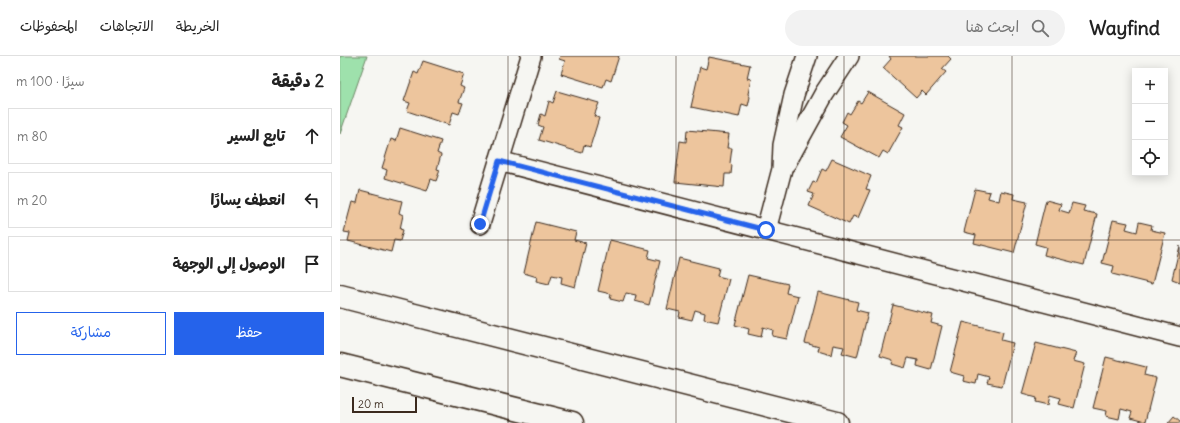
<!DOCTYPE html>
<html lang="ar">
<head>
<meta charset="utf-8">
<style>
	:root { --surface:#fff; --page:#f2f2f2; --text:#222; --muted:#767676; --line:#e0e0e0; --accent:#2563eb }
	body { margin:0; font-family:Delius,"Playpen Sans Arabic",sans-serif; background:var(--page); color:var(--text); direction:rtl }
	.controls { position:absolute; right:12px; top:12px; display:grid; overflow:hidden; border-radius:0px; box-shadow:0 2px 10px #0003 }
	.controls button { width:36px; height:36px; display:grid; place-items:center; padding:0; border:0; border-bottom:1px solid var(--line); background:var(--surface); color:var(--text); font:20px sans-serif }
	.scale { position:absolute; left:12px; bottom:10px; width:65px; box-sizing:border-box; padding-left:4px; border:2px solid #3b2a1e; border-top:0; font-size:11px; line-height:14px; white-space:nowrap; color:#3b2a1e; -webkit-text-stroke:3px #f6f6f2; paint-order:stroke }
	.stop { position:absolute; width:12px; height:12px; margin:-9px; border:3px solid #2563eb; border-radius:50%; background:#fff }
	.stop.end { background:#2563eb; border-color:#fff; box-shadow:0 1px 4px #0008 }
	.list { margin:0; padding:0; list-style:none }
	h2 { display:flex; justify-content:space-between; align-items:center; height:52px; margin:0; padding:0 16px; font-size:17px }
	h2 small { font-size:13px; font-weight:400; color:var(--muted) }
	.list li { display:grid; grid-template-columns:26px 1fr auto; gap:12px; align-items:center; box-sizing:border-box; height:56px; margin:0 8px 8px; padding:0 8px; border:1px solid var(--line); border-radius:0px }
	.list b { display:block; font-size:15px; white-space:nowrap }
	.list em { font-size:13px; font-style:normal; color:var(--muted) }
	.actions { display:flex; gap:8px; padding:12px 16px }
	.actions a { flex:1; padding:9px 0; border:1px solid var(--accent); border-radius:0px; text-align:center; font-size:14px; color:var(--accent) }
	.actions .main { background:var(--accent); color:#fff }
	.icon { flex:none; width:22px; height:22px; fill:none; stroke:currentColor; stroke-width:2; stroke-linecap:round; stroke-linejoin:round }
	.map { position:relative; flex:none; width:840px; height:367px; overflow:hidden; direction:ltr }
	header { display:flex; align-items:center; gap:24px; box-sizing:border-box; height:56px; padding:0 20px; background:var(--surface); border-bottom:1px solid var(--line) }
	header strong { font-size:19px }
	nav { display:flex; gap:22px; margin-inline-start:auto; font-size:14px }
	.search { width:280px; height:36px; background:var(--page); display:flex; align-items:center; gap:10px; box-sizing:border-box; padding:0 14px; border-radius:22px; color:var(--muted); font-size:15px }
	main { display:flex }
	aside { flex:1; background:var(--surface) }
	.map>svg:first-child { display:block }
</style>
</head>
<body>
<header>
<strong>Wayfind</strong>
<div class="search"><svg class="icon" aria-label="search" viewBox="0 0 24 24"><circle cx="10" cy="10" r="6"/><path d="M15 15l6 6"/></svg>ابحث هنا</div>
<nav><a>الخريطة</a><a>الاتجاهات</a><a>المحفوظات</a></nav>
</header>
<main>
<div class="map">
<svg width="840" height="367" viewBox="0 0 840 367">
	<rect width="100%" height="100%" fill="#f6f6f2"/>
	<filter id="ink" filterUnits="userSpaceOnUse"><feTurbulence type="fractalNoise" baseFrequency=".025" numOctaves="2"/><feDisplacementMap in="SourceGraphic" scale="8" xChannelSelector="R" yChannelSelector="G"/><feConvolveMatrix kernelMatrix="1 2 1 2 8 2 1 2 1" color-interpolation-filters="sRGB"/></filter>
	<g filter="url(#ink)">
		<path fill="#9ee1ac" stroke="#6c8665" d="M0 0H27L0 78Z"/>
		<g fill="#edc59d" stroke="#3b2a1e">
			<path d="M220 0H279L271 25 266 23 263 31 221 18 225 5 219 3Z"/>
			<path d="M549 0H608L611 3 602 13 606 16 586 39 582 35 576 42 543 12 551 3Z"/>
			<path d="M369 1 410 9 407 22 411 23 408 38 410 41 408 50 402 48 399 61 351 51 360 11 366 13Z"/>
			<path d="M83 5 124 18 120 30 124 32 119 46 123 47 119 58 113 56 109 69 67 55 70 47 64 45 74 16 78 18Z"/>
			<path d="M217 35 259 47 254 60 259 62 250 91 244 89 242 97 199 84 203 71 198 69 201 58 205 60 209 45 213 47Z"/>
			<path d="M528 36 565 57 559 69 563 71 548 98 543 95 539 102 500 81 507 69 502 66 507 56 510 58 518 45 521 47Z"/>
			<path d="M60 72 101 85 97 97 101 99 97 113 100 114 96 125 91 123 87 135 45 122 47 114 42 112 51 83 56 85Z"/>
			<path d="M347 74 389 78 387 92H392L390 107 392 109 391 118H385L384 131 335 126 340 85 346 86Z"/>
			<path d="M492 103 531 120 526 133 530 134 518 162 513 160 509 168 469 150 474 138 468 136 473 126 476 127 482 113 486 115Z"/>
			<path d="M635 133 650 136 648 142 659 145 661 135 674 138 673 143 687 146 674 197 634 187 636 179 624 176Z"/>
			<path d="M20 134 62 145 59 157 63 159 60 173 63 174 60 185 54 184 51 196 8 185 10 177 4 176 12 146 17 147Z"/>
			<path d="M706 144 721 148 719 154 729 157 732 147 745 150 743 155 757 158 744 209 704 199 706 191 695 188Z"/>
			<path d="M773 164 788 167 786 173 797 176 799 166 812 169 811 174 825 177 812 228 772 218 774 210 762 207Z"/>
			<path d="M196 166 236 176 234 184 246 187 235 231 221 227 222 221 212 219 209 228 196 225 197 221 184 217Z"/>
			<path d="M270 184 310 194 308 202 320 205 309 249 295 245 296 239 286 237 283 246 270 243 271 238 258 235Z"/>
			<path d="M840 190V226L832 223Z"/>
			<path d="M339 202 379 212 377 220 389 223 378 266 364 263 365 257 355 254 352 264 339 261 340 256 327 253Z"/>
			<path d="M408 219 448 228 446 237 458 240 447 283 432 280 433 274 423 271 421 281 408 278 409 273 395 269Z"/>
			<path d="M478 236 518 246 516 254 528 257 517 301 502 297 504 291 493 289 491 299 478 295 479 291 465 287Z"/>
			<path d="M553 249 593 259 591 267 602 270 591 314 577 310 578 304 568 302 565 312 552 308 553 304 540 300Z"/>
			<path d="M623 266 663 276 661 284 673 287 662 330 647 327 649 321 638 318 636 328 623 325 624 320 610 316Z"/>
			<path d="M696 287 736 297 733 305 745 308 734 352 719 348 721 342 710 339 708 349 695 346 696 342 682 338Z"/>
			<path d="M766 301 806 311 804 319 816 322 805 366 790 362 792 356 781 353 779 363 766 360 767 355 753 352Z"/>
			<path d="M834 360 840 365V367H828Z"/>
		</g>
		<g fill="none" stroke-linecap="round" stroke-linejoin="round">
			<g stroke="#3b2a1e" stroke-width="22">
				<g id="street">
					<path d="M159 105 840 281"/>
					<path d="M446 107 484 38 509 0"/>
					<path d="M140 168 191 0"/>
					<path d="M426 174 442 113 443 89 454 39 467 0"/>
				</g>
			</g>
			<g stroke="#3b2a1e" stroke-width="25">
				<g id="secondary">
					<path d="M0 240 497 367"/>
					<path d="M0 309 232 367"/>
				</g>
			</g>
			<use href="#street" stroke="#f6f6f2" stroke-width="19"/>
			<use href="#secondary" stroke="#f6f6f2" stroke-width="22"/>
		</g>
	</g>
	<g fill="none" stroke-linecap="round" stroke-linejoin="round" filter="url(#ink)">
		<path stroke="#2563eb" stroke-width="5" d="M140 168 159 105 426 174"/>
	</g>
	<path fill="none" stroke="#3b2a1e" stroke-width="1" stroke-opacity="0.55" d="M168 0V367M336 0V367M504 0V367M672 0V367M0 184H840"/>
</svg>
<div class="controls">
<button>+</button>
<button>−</button>
<button><svg class="icon" aria-label="locate" viewBox="0 0 24 24"><circle cx="12" cy="12" r="6"/><path d="M12 2v4M12 18v4M2 12h4M18 12h4"/></svg></button>
</div>
<div class="scale">20 m</div>
<div class="stop" style="left:426px;top:174px"></div>
<div class="stop end" style="left:140px;top:168px"></div>
</div>
<aside>
<h2>2 دقيقة<small>سيرًا · 100 m</small></h2>
<ul class="list">
<li><svg class="icon" aria-label="ahead" viewBox="0 0 24 24"><path d="M12 20V5M6 11l6-6 6 6"/></svg><div><b>تابع السير</b></div><em>80 m</em></li>
<li><svg class="icon" aria-label="left" viewBox="0 0 24 24"><path d="M17 20v-9H6M10 6l-5 5 5 5"/></svg><div><b>انعطف يسارًا</b></div><em>20 m</em></li>
<li><svg class="icon" aria-label="arrive" viewBox="0 0 24 24"><path d="M6 21V4h12l-3 4 3 4H6"/></svg><div><b>الوصول إلى الوجهة</b></div></li>
</ul>
<div class="actions"><a class="main">حفظ</a><a>مشاركة</a></div>
</aside>
</main>
</body>
</html>
